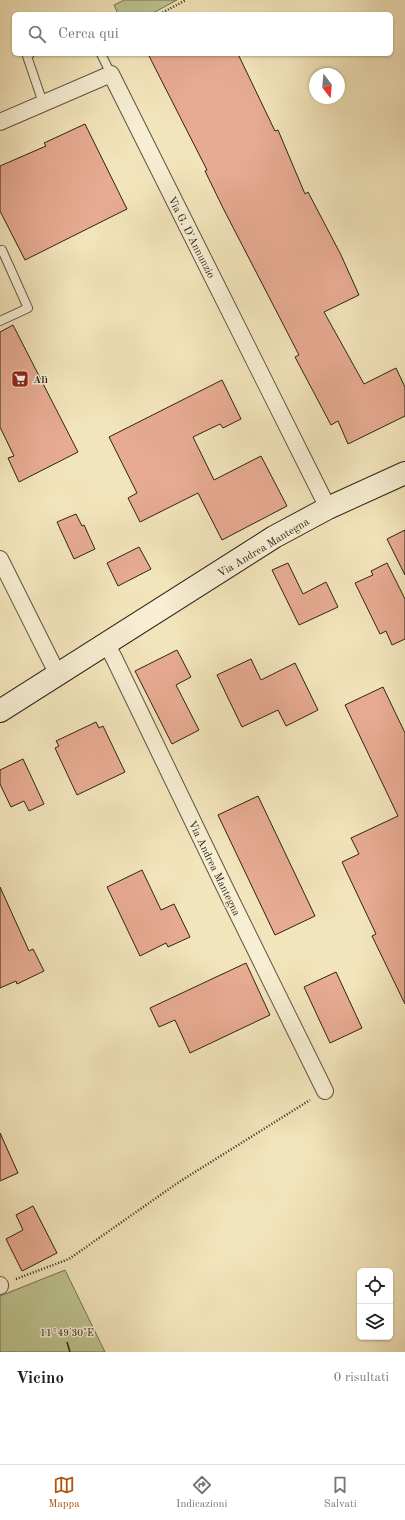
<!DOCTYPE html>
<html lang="it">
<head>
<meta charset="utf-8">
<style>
	:root { --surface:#fff; --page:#f6f6f6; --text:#222; --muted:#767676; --line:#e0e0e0; --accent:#b45309 }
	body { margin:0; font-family:"Old Standard TT",serif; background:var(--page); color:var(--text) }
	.controls { position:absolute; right:12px; bottom:12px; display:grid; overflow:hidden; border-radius:6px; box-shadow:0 1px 3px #0004 }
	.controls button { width:36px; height:36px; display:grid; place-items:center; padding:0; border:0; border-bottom:1px solid var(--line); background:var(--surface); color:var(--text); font:20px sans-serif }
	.compass { position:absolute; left:309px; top:68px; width:36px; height:36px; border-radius:50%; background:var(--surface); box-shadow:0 1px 3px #0004; rotate:164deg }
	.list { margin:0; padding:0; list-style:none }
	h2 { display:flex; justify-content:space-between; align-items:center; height:52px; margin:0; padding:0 16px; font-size:17px }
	h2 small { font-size:13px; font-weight:400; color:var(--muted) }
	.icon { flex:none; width:22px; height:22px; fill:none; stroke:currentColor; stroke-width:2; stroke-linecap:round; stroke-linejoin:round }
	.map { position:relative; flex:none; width:405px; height:1352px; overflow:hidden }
	.search { position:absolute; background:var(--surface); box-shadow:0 1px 3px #0004; left:12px; right:12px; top:12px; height:44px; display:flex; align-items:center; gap:10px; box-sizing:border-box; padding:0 14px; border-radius:6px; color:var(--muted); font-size:15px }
	.sheet { height:112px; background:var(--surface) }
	nav { display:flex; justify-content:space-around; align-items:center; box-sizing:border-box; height:56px; border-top:1px solid var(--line); background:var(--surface); font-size:11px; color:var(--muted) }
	nav a { display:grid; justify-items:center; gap:2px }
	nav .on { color:var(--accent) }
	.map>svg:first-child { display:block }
</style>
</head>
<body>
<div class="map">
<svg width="405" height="1352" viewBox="0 0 405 1352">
	<rect width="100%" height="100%" fill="#f3e5bb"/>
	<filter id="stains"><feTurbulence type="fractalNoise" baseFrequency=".005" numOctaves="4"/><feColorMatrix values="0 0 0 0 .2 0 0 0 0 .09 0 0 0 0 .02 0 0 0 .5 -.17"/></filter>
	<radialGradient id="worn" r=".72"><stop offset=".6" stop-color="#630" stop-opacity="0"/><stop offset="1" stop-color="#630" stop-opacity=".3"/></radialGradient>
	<g fill="#bdc48f" stroke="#757454">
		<path d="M124 0H177L151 14H118L114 5Z"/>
		<path d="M65 1270 105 1352H0V1296Z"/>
	</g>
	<g fill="#e7ab91" stroke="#2d231a">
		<path d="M148 54H238L275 131 278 130 305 194 308 192 341 255 359 295 324 312 364 384 396 368 405 387V416L348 444 338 421 331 425 295 357 299 355 223 208 205 171 207 170Z"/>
		<path d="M85 124 127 209 25 260 0 211V166L46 146 44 143Z"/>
		<path d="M13 325 78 452 19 482 8 458 14 456 0 427V332Z"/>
		<path d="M222 380 241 419 223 428 220 424 193 437 214 480 261 456 287 506 222 540 198 493 140 522 128 498 137 493 109 437Z"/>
		<path d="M76 514 82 526 84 525 95 549 74 559 57 522Z"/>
		<path d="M405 530V575L387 539Z"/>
		<path d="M139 547 151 569 118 586 107 563Z"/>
		<path d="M288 563 303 594 326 582 338 607 299 625 272 570Z"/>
		<path d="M387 563 405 599V639L392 645 386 631 380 634 355 583 373 575 371 571Z"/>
		<path d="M177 650 191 677 176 685 199 730 172 744 135 671Z"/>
		<path d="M251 659 261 680 295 663 318 710 286 726 278 710 242 727 217 675Z"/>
		<path d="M383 687 405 733V1004L372 936 376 934 342 862 359 854 351 838 398 816 345 705Z"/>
		<path d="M96 722 99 728 103 726 125 772 77 795 55 748 59 746 56 741Z"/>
		<path d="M23 759 44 804 29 811 24 801 11 807 0 784V770Z"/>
		<path d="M258 796 315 916 275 935 218 815Z"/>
		<path d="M142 870 161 910 174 904 190 937 168 947 166 943 140 956 107 887Z"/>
		<path d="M0 887 29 951 33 949 44 971 17 984 16 981 0 988Z"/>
		<path d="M246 963 270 1015 190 1053 175 1020 159 1027 150 1008Z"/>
		<path d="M336 972 362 1028 330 1043 304 987Z"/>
		<path d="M0 1133 18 1173 0 1181Z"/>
		<path d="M33 1206 57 1253 22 1271 6 1239 23 1230 16 1215Z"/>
	</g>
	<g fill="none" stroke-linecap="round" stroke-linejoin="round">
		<g stroke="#5e5442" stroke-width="10">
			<g id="lane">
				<path d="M30 54 27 56 43 103"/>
				<path d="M101 54 111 74"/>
				<path d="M0 251 2 250 28 308 0 321"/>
			</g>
		</g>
		<g stroke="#5e5442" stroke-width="18">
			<g id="street">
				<path d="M0 122 111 74 328 508"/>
				<path d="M0 559 58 675"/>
				<path d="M106 644 113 656 226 890 325 1091"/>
				<path d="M0 1285V1286"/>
			</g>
		</g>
		<g stroke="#2d231a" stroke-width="24">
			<path id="secondary" d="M0 711 274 537 328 508 405 473"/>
		</g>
		<g stroke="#2d231a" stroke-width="2.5" stroke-dasharray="1 2" stroke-linecap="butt">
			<path d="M160 14 186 0"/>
			<path d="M16 1279 69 1259 179 1182 310 1100"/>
		</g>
		<use href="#lane" stroke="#f7eed3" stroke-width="8"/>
		<use href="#street" stroke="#f7eed3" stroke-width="16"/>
		<use href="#secondary" stroke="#f7eed3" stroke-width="22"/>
	</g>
	<path fill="none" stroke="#2d231a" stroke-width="1.5" d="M67 1342 70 1352"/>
	<defs>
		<g id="supermarket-square" transform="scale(0.9)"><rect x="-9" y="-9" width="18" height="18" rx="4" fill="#8f2418" stroke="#f7eed3"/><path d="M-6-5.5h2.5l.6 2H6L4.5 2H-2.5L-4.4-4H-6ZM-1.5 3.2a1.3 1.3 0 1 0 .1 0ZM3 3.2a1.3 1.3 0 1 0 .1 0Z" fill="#fff"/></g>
	</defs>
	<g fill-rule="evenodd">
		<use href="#supermarket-square" x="20" y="379"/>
	</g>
	<g text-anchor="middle" stroke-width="3" stroke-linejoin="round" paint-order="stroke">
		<g font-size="11" fill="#2d231a" stroke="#f7eed3">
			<text transform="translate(192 237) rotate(63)" y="4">Via G. D'Annunzio</text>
			<text transform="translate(263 547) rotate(-31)" y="4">Via Andrea Mantegna</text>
			<text transform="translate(215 868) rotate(64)" y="4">Via Andrea Mantegna</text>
		</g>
		<g font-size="11" font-weight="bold" fill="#2d231a" stroke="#f7eed3" text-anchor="start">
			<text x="33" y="383">Alì</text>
		</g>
	</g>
	<g font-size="10" text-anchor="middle" fill="#2d231a" stroke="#f7eed3" stroke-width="3" stroke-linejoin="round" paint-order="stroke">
		<text x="67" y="1336">11°49'30"E</text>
	</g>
	<rect width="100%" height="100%" filter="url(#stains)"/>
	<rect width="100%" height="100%" fill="url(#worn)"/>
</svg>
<div class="controls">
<button><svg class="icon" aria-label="locate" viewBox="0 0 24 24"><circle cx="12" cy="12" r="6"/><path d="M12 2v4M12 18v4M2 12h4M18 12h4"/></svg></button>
<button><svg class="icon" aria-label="layers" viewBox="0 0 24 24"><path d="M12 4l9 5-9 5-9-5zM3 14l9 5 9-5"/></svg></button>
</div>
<svg class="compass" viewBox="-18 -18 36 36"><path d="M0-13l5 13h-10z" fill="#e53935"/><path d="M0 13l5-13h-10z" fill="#767676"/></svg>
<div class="search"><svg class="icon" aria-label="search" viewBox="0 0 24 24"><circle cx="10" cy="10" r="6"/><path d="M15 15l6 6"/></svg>Cerca qui</div>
</div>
<section class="sheet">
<h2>Vicino<small>0 risultati</small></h2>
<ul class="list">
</ul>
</section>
<nav>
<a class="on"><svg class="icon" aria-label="map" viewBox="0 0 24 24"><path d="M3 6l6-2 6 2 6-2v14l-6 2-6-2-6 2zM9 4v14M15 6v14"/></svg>Mappa</a>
<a><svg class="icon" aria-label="directions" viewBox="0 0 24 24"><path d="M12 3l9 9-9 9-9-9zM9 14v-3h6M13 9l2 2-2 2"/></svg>Indicazioni</a>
<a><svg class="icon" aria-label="saved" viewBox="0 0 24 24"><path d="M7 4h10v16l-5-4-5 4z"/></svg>Salvati</a>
</nav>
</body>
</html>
